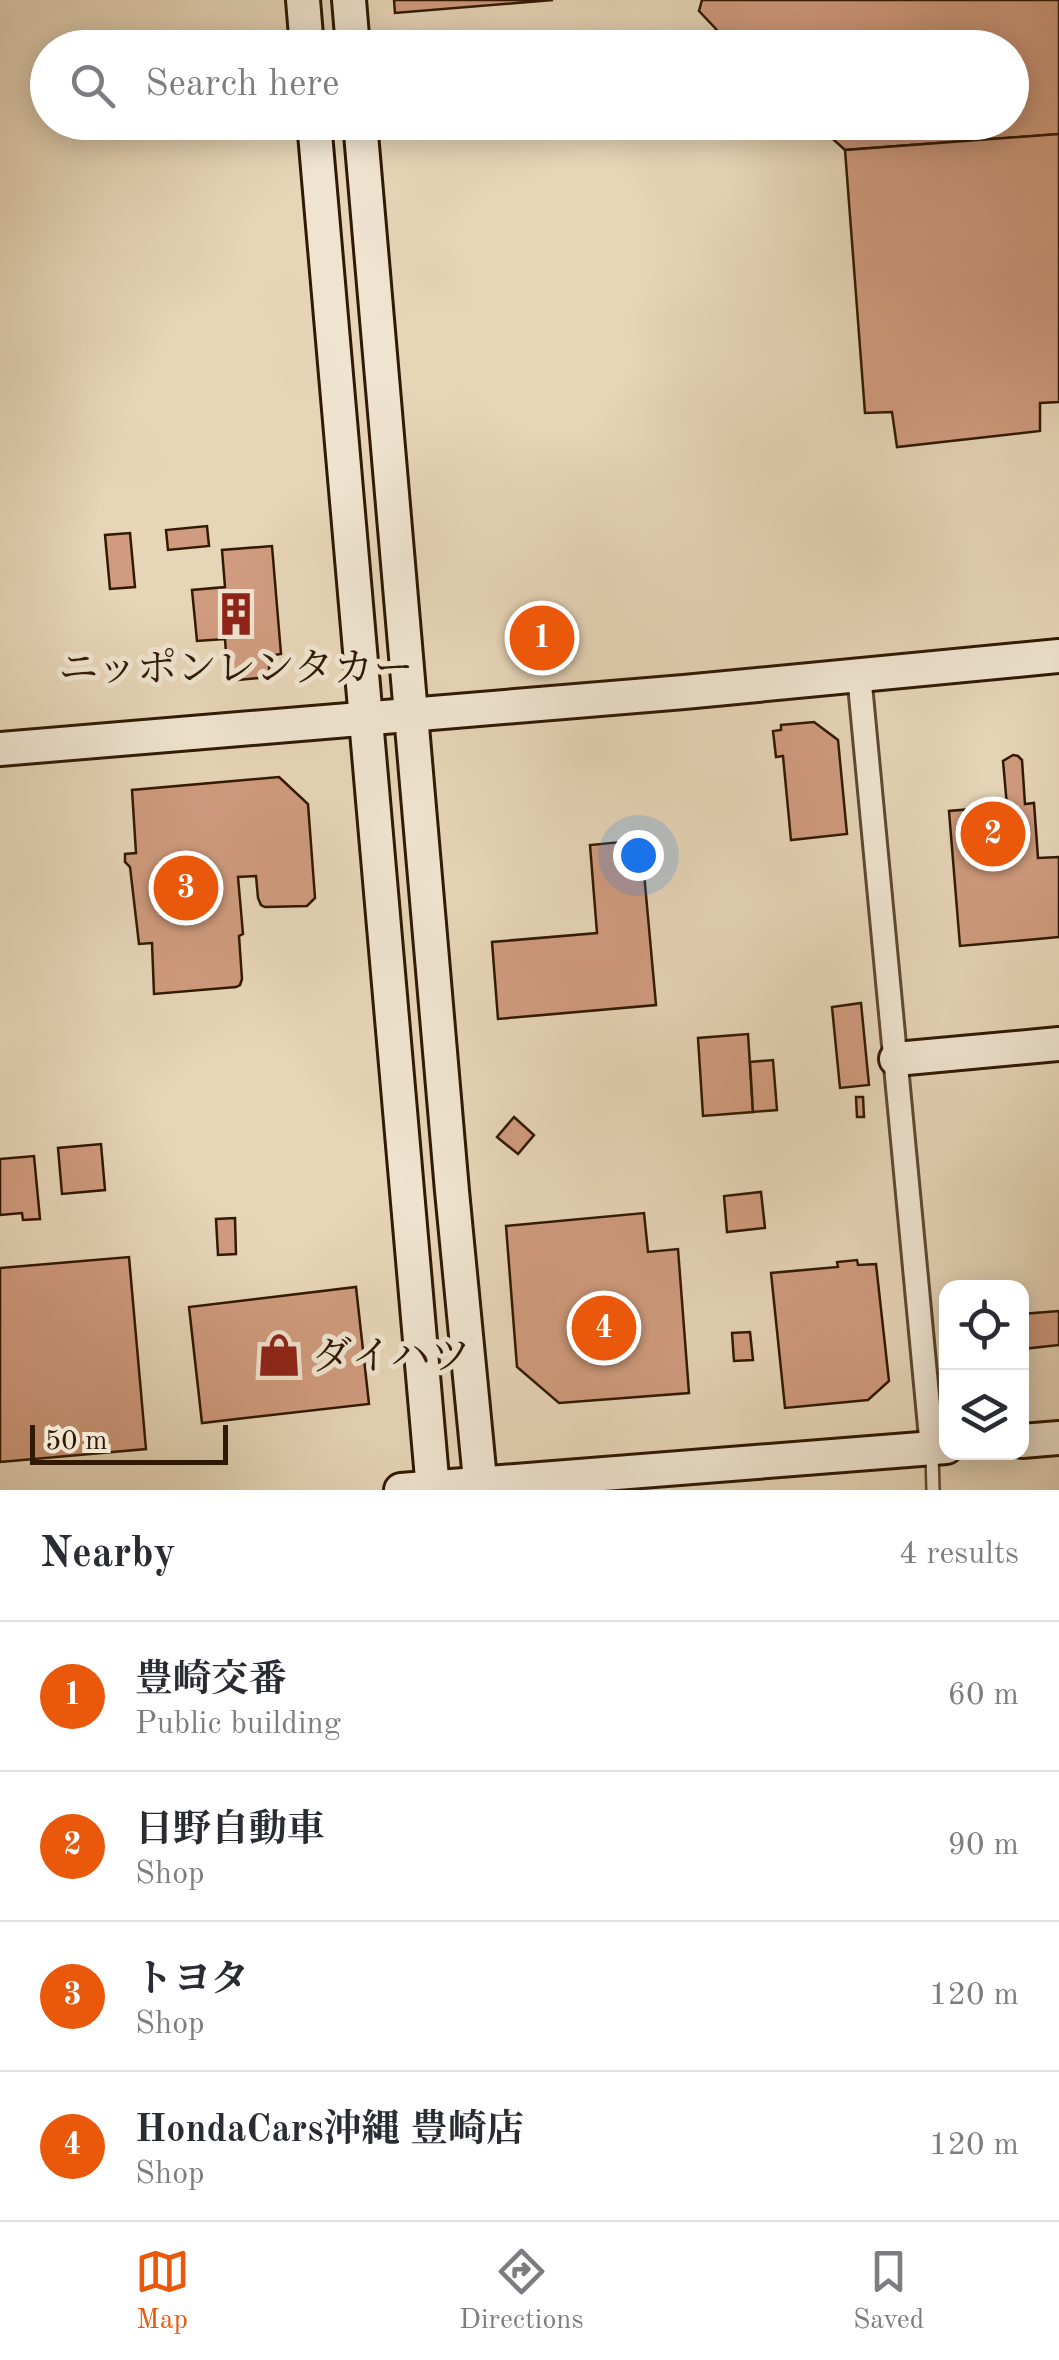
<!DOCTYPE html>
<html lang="en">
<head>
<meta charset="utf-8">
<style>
	:root { --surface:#fff; --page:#f2f2f3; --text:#2b2b33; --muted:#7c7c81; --line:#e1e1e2; --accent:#ea580c }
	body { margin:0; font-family:"Old Standard TT","Noto Serif JP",serif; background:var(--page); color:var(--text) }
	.controls { position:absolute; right:30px; bottom:30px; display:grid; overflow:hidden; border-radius:20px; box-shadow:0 5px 25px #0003 }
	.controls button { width:90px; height:90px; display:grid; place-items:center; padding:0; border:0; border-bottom:2px solid var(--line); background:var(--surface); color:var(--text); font:50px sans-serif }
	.scale { position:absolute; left:30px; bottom:25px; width:198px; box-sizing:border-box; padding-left:10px; border:5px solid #311903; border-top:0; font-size:28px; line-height:35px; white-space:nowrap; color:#311903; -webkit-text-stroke:8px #efe4d0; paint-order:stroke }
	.you { position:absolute; left:638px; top:855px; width:35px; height:35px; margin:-25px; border:8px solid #fff; border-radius:50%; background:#1a73e8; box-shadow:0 0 0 15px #1a73e833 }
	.badge { display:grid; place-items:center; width:65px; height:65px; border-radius:50%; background:var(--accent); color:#fff; font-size:32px; font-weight:700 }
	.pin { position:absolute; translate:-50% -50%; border:5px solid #fff; box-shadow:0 2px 10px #0006 }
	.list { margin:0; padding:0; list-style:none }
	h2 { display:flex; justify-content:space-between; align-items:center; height:130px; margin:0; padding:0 40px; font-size:42px }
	h2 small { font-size:32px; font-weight:400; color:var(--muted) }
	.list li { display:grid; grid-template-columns:65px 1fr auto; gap:30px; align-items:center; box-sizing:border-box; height:150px; padding:0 40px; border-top:2px solid var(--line) }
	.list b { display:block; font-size:38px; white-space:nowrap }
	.list p { margin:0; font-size:32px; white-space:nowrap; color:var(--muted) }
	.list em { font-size:32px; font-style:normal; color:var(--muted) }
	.icon { flex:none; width:55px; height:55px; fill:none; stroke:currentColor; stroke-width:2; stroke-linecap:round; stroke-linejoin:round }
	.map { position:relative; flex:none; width:1059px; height:1490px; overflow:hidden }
	.search { position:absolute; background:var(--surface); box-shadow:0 5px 25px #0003; left:30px; right:30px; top:30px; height:110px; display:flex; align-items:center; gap:25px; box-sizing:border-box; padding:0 35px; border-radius:55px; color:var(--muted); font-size:38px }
	.sheet { height:730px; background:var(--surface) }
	nav { display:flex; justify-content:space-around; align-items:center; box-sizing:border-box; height:140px; border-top:2px solid var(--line); background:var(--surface); font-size:28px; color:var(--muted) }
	nav a { display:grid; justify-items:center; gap:5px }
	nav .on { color:var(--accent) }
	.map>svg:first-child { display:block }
</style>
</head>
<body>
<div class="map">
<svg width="1059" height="1490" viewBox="0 0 1059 1490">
	<rect width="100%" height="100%" fill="#e6d5b7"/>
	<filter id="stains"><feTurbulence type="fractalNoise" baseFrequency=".002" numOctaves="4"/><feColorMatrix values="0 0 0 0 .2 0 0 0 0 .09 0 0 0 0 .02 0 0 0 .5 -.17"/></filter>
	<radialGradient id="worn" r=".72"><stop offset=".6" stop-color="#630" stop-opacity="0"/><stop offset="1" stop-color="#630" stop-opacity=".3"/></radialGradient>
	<g fill="#d09b7e" stroke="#311903" stroke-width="2.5">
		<path d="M394 0H553L395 13Z"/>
		<path d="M702 0H1059V134L845 150 814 122H1012V48H734L699 11Z"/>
		<path d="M1059 134V402L1040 403V431L897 447 892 412 865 413 845 150Z"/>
		<path d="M207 526 209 546 168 550 166 530Z"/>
		<path d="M130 533 135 587 110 589 105 535Z"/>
		<path d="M272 546 281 654 268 656 270 677 228 681 225 639 197 641 192 590 225 587 222 550Z"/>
		<path d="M559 620 563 651 525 656 522 624Z"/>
		<path d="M814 722 838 740 847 834 791 840 783 756 776 757 773 731 781 730V725Z"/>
		<path d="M1013 755 1018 756 1022 760 1025 804 1034 803 1038 858 1059 857V937L960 946 949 811 1007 806 1003 761Z"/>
		<path d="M279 777 308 804 315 898 307 906 265 907 261 905 258 898 256 876 238 877 243 934 239 936 242 979 240 985 236 987 154 994 152 943 139 944 130 867 125 862V854L136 853 132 790Z"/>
		<path d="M641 840 656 1005 498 1019 492 942 597 933 590 845Z"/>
		<path d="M861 1003 869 1085 840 1088 832 1007Z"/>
		<path d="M748 1034 753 1112 703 1116 698 1038Z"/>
		<path d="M773 1060 777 1110 753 1112 750 1062Z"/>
		<path d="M856 1097H863L864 1117H857Z"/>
		<path d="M514 1117 534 1135 518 1154 497 1137Z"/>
		<path d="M101 1144 105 1190 62 1194 58 1148Z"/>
		<path d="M34 1156 40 1219 23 1220 22 1213 0 1215V1159Z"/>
		<path d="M761 1192 765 1228 727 1232 724 1196Z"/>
		<path d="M644 1213 648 1252 678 1249 689 1393 559 1403 517 1367 506 1226Z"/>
		<path d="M235 1218 236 1254 218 1255 216 1219Z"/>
		<path d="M129 1257 146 1449 0 1462V1268Z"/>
		<path d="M857 1260 858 1265 876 1264 889 1381 868 1400 785 1408 771 1273 838 1267 837 1262Z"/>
		<path d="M356 1287 369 1404 202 1423 189 1307Z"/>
		<path d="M1059 1311V1345L1022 1349V1314Z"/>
		<path d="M750 1332 753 1360 734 1361 732 1333Z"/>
	</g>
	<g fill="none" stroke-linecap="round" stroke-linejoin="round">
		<g stroke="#5e4830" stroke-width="16">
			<g id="lane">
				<path d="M602 48H608"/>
				<path d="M363 129 428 122"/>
				<path d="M932 1453 933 1490"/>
			</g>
		</g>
		<g stroke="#5e4830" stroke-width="28">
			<path id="street" d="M859 674 932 1448"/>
		</g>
		<g stroke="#311903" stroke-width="38">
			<g id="secondary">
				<path d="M303 0 307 48"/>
				<path d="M349 0 353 48"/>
				<path d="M314 122 433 1490"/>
				<path d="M360 122 452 1191 481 1490"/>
				<path d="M0 749 684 692 1059 656"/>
				<path d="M896 1059 1059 1044"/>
				<path d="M1022 1441 1059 1438"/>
				<path d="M401 1490 946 1447"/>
			</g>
		</g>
		<use href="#lane" stroke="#efe4d0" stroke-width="11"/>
		<use href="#street" stroke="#efe4d0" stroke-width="22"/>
		<use href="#secondary" stroke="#efe4d0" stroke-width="32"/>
	</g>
	<defs>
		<g id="building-bare" transform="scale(3.45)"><path d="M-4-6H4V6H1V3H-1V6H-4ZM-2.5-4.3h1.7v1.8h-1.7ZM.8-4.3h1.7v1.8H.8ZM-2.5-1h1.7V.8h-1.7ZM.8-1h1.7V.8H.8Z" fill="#8f2418" stroke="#efe4d0" stroke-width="2.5" paint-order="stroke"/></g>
		<g id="shop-bare" transform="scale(3.45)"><path d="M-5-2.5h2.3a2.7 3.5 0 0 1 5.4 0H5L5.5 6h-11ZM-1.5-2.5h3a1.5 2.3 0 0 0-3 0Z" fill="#8f2418" stroke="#efe4d0" stroke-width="2.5" paint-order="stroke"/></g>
	</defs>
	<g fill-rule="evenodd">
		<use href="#building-bare" x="236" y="614"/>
		<use href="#shop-bare" x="279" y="1355"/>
	</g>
	<g text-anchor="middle" stroke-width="10" stroke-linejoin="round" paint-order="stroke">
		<g font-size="40" fill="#311903" stroke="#efe4d0">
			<text x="236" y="681">ニッポンレンタカー</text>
			<text x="312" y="1369" text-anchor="start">ダイハツ</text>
		</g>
	</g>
	<rect width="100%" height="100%" filter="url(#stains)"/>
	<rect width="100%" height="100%" fill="url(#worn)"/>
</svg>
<div class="controls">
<button><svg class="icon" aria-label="locate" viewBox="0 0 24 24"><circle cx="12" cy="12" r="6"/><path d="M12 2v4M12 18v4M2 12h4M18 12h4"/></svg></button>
<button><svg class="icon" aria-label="layers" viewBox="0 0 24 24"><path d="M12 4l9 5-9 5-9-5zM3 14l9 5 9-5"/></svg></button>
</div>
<div class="scale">50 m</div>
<div class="you"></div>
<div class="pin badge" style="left:542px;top:638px">1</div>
<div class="pin badge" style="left:993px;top:834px">2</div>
<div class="pin badge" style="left:186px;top:888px">3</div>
<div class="pin badge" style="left:604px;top:1328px">4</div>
<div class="search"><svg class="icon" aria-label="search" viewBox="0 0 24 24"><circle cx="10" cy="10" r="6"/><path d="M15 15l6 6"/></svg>Search here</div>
</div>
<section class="sheet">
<h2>Nearby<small>4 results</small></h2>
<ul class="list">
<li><span class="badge">1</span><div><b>豊崎交番</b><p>Public building</p></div><em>60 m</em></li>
<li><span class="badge">2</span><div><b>日野自動車</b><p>Shop</p></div><em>90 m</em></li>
<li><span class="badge">3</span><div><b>トヨタ</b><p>Shop</p></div><em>120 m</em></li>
<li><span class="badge">4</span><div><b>HondaCars沖縄 豊崎店</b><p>Shop</p></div><em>120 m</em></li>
</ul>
</section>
<nav>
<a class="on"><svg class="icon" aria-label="map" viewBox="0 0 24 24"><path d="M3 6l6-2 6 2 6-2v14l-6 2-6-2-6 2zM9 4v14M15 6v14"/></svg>Map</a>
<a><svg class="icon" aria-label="directions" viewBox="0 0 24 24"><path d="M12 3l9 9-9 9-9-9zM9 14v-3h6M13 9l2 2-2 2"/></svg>Directions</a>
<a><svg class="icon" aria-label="saved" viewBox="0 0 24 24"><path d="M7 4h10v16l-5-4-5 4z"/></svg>Saved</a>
</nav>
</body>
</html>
